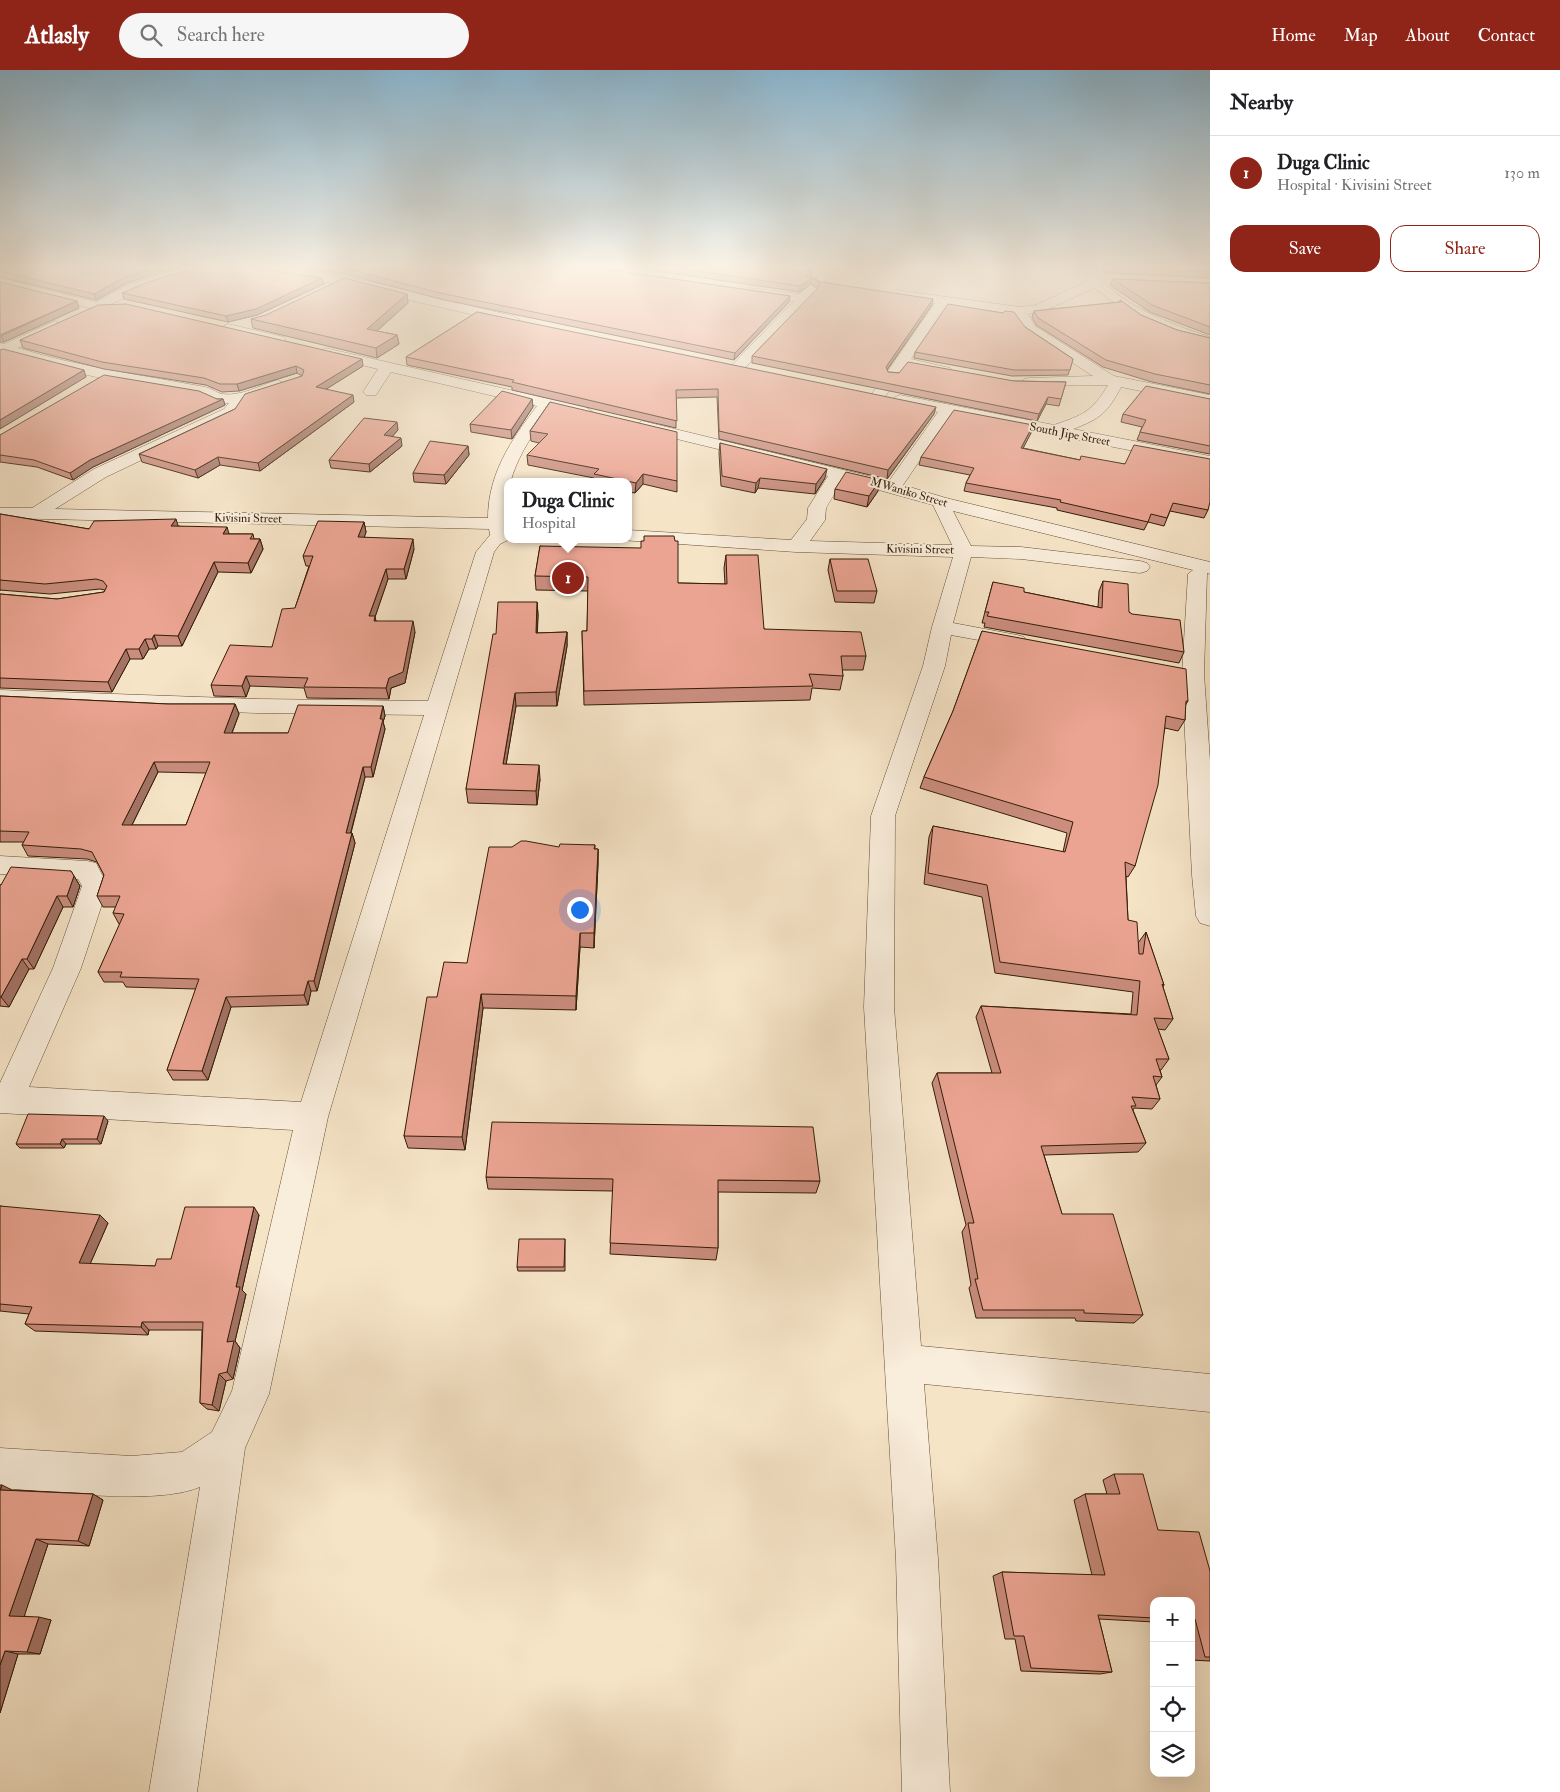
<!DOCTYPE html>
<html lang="en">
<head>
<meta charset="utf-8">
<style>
	:root { --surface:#fff; --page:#f6f6f6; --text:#202124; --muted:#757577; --line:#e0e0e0; --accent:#8f2418 }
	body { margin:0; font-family:"IM FELL Double Pica",serif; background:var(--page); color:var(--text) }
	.controls { position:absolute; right:15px; bottom:15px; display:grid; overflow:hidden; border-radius:10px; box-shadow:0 5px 20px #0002 }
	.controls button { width:45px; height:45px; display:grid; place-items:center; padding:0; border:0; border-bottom:1px solid var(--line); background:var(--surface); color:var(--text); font:25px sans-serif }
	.you { position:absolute; left:579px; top:839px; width:18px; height:18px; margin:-12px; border:4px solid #fff; border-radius:50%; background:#1a73e8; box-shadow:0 0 0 8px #1a73e833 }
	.badge { display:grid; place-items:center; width:32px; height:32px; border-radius:50%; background:var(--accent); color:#fff; font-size:16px; font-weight:700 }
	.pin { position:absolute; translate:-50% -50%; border:2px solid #fff; box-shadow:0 1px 5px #0006 }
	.popup { position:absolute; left:504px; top:408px; width:128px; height:65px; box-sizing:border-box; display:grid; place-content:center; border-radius:10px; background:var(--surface); filter:drop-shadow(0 1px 4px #0005); font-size:16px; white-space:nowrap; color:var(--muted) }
	.popup b { font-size:19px; color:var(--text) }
	.popup::after { content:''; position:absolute; left:50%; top:100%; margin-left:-10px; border:10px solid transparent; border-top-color:var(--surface) }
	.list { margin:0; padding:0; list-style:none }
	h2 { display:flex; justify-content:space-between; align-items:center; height:65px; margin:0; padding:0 20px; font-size:21px }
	h2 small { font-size:16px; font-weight:400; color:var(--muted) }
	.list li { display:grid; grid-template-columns:32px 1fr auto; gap:15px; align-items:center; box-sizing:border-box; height:75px; padding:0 20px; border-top:1px solid var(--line) }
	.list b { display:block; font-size:19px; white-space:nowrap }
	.list p { margin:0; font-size:16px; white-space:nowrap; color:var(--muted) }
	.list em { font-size:16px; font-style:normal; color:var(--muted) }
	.actions { display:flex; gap:10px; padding:15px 20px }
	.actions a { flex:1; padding:11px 0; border:1px solid var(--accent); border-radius:15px; text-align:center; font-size:18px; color:var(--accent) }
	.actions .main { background:var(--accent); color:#fff }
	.icon { flex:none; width:28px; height:28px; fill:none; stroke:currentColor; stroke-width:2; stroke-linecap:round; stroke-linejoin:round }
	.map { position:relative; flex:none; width:1210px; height:1722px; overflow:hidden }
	header { display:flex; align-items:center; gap:30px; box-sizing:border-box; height:70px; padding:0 25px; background:var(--accent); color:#fff }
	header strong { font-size:24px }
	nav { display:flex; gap:28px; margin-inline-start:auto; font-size:18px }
	.search { width:350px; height:45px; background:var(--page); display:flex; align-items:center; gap:12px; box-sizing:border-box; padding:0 18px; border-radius:28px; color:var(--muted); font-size:19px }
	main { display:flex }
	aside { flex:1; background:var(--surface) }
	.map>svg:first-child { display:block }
</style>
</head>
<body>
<header>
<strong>Atlasly</strong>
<div class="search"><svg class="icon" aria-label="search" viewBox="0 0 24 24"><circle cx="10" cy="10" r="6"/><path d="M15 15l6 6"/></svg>Search here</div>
<nav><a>Home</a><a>Map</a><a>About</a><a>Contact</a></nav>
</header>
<main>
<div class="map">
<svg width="1210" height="1722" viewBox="0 0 1210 1722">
	<rect width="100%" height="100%" fill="#f6e4c7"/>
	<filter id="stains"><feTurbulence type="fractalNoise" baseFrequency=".004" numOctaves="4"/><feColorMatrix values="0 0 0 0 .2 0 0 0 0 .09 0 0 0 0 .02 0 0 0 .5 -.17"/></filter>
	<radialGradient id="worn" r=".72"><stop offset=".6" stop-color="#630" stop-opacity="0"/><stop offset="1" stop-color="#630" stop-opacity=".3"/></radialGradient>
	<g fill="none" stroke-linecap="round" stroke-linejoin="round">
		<g stroke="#644f36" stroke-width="1">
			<g id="minor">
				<path d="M181 198H201L199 201 149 216 98 240 0 216V208L96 232 128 215Z"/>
				<path d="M249 198C338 198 427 226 513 246L520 250 513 254 344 215 255 202Z"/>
				<path d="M671 198H685L669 212H661L659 209Z"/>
				<path d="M825 198H838L743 300H733L731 297 733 294 794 231 748 224 747 221 748 218 800 224Z"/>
				<path d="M1083 198H1095C1109 232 1176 256 1210 267V275L1175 265 1139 250 1094 218 1044 241 1028 244 1035 256 1114 306 1210 325V335L1121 317C1108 342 1100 349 1073 359L1210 386V396L951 345 903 415 946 428 1210 492V504L1207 503 1204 604 1210 691V856L1200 853 1196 846 1192 805 1182 604 1188 504 1193 500 953 441 971 476 1021 477 1140 491 1147 493 1150 497 1147 501 1140 503 1021 489 971 487 953 553 1017 565 1024 567 1027 571 1024 575 1017 577 951 565 945 596 895 746 894 937 921 1276 1210 1304V1342L924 1314 938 1489 950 1722H902L896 1489 864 937 871 746 923 596 932 557 953 487 796 482 621 470 628 469V460L791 470 807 449 808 438 828 406 636 359 634 356 642 351 889 411 938 342 895 333 892 330 895 327 900 325 1054 355C1083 345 1092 342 1108 315H1024L1022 312 1024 309 1029 308 1093 306 1024 261 1015 244 948 235 911 289 950 298 952 301 950 304 945 305 906 297 884 328H874L871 325 935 233 896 228 890 224 896 220 1020 237 1036 235 1088 211ZM843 410 933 435 952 475 810 471 825 450 826 438Z"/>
				<path d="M55 251 62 255 60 258 18 278C79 297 142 305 205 317 211 318 217 323 222 324 240 327 261 315 278 310L286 315 283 318 246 330 236 345 106 407 55 439 488 448C488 404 511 370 537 336L391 302 376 325H366L363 322 378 299 320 285 318 282 325 278 585 337 593 342 585 347 551 339C522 378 501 412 508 459 509 464 508 466 510 469L500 474 494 482 328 1047 269 1324 245 1378 197 1722H149L200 1417C155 1436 51 1421 0 1418V1378L131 1386 182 1382 212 1362 232 1321 293 1060 0 1043V1013L53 898 82 816 78 809 0 804V786L87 791 96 793 108 816 81 898 29 1017 301 1032 424 645 257 643 0 634V620L257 629 428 631 476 482 490 465 489 459 0 448V438H32L94 399 224 339 229 333C215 334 206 327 193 324 129 314 67 303 6 284L0 285V273L4 274Z"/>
				<path d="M228 254 284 267 286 270 279 274 223 261 221 258Z"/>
			</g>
		</g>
		<use href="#minor" fill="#f9eddb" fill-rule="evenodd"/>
	</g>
	<g fill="#ca8d7e" stroke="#341d06" fill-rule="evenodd">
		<path d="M0 198 127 213 96 230 0 207Z"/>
		<path d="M297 198H597L790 226 789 232 734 290 440 229 346 204Z"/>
		<path d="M635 198H815L811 202V207L821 212 932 235 887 300 888 302 1014 311 1066 312 1059 336 1046 334 1037 351 752 293V286L818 219 811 214 800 222Z"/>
		<path d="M1103 198H1210V208L1105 203Z"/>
		<path d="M1113 209 1210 213V265L1150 242 1110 215Z"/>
		<path d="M0 212 79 238 4 272H0Z"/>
		<path d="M324 214 257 245 228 252 124 229 122 223Z"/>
		<path d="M407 224 408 233 377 261 397 265 399 274 377 288 253 258 251 249Z"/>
		<path d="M1120 230 1141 245 1177 260 1210 268V324L1152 312 1103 297 1036 255 1032 247 1034 241 1119 232Z"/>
		<path d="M477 242 934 344 887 409 719 369 717 327 676 328V358L512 320V317L407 295 406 287Z"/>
		<path d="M1025 257 1073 289 1068 305 1012 306 914 288 915 282Z"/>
		<path d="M20 270 363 296 326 319 354 332 260 401 220 395 198 408 142 392 139 384 235 339 302 306 297 303 239 321 222 322 206 315 104 299 23 278Z"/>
		<path d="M217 329H223L225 335 93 397 73 410 37 397 0 392V365Z"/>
		<path d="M532 329 533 337 512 369 471 362 470 354Z"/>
		<path d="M1210 329V384L1137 370 1142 357 1121 352 1123 344Z"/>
		<path d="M550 332 677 411V422L643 414 635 423 628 422V412H594V408L528 395 527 385 539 373 531 371 530 361Z"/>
		<path d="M1033 355 1031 363 1023 378 1080 390 1125 394 1208 440 1204 448 1170 441 1164 456 1148 452 1144 460 1057 440V438L964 421 966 413 970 405 919 395 921 387Z"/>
		<path d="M398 360 392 366 402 376 370 402 331 398 329 390Z"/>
		<path d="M720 373 825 408 815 424 758 418 755 423 721 416 719 383Z"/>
		<path d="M468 376 469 385 446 414 414 412 413 403Z"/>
		<path d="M835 419 878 421 867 437 834 429Z"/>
		<path d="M0 444 89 459 178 456 229 464H253L254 469H260L263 479 251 503 218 502 182 576H158L156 579H149L143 589H130L112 622 0 618V524L57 529 104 522 105 520 100 519 50 524 0 520V521Z"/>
		<path d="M364 452 366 462 364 467 414 479 406 509H388L375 547 376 551 415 562 405 613 391 618 389 629 307 628 304 618 250 616 246 627 214 626 211 615 272 577 295 538 309 496H306L303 486Z"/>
		<path d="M540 476 678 513 725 514 724 498 726 485 764 559 866 586 863 600H842L843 606 840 620 812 618 810 630 584 635 582 561H587L588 521 536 520 535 506Z"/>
		<path d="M830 489 877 521 874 533 835 532 828 500Z"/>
		<path d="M1103 511 1129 542 1184 582 1179 593 984 557 985 553H982L993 512 1024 522 1098 537 1099 521Z"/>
		<path d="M537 532 538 545 537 563 567 562V576L557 636H516L506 694 540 709 537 735 468 733 466 719 496 564Z"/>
		<path d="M982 561 1188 631 1185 636V650L1178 661 1165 658 1135 796 1128 807 1126 806 1128 850 1138 873 1146 862 1164 915 1163 917 1173 949 1165 960 1158 959 1169 989 1161 1000H1160L1162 1007 1156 1015 1160 1029 1152 1039 1134 1038 1133 1040 1146 1073 1138 1082 1044 1085 1062 1144 1143 1245 1134 1253 1076 1251 1075 1248H976L969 1218 971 1215 962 1162 966 1155 932 1013 937 1003H992L976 947 981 936 1131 944 1133 922 995 903 982 827 924 814 929 767 933 756 1063 782 1067 763 920 718 924 707 953 641Z"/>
		<path d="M0 626 168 634H235L239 644 232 663H288L383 636 385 646 383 652 385 659 373 707H365L351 763H352L355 773 317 921H311L308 935 231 937 208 1010H173L167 1000 196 919 126 917 123 912H104L98 902 120 854H119L113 843 116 837H103L97 826 104 805 97 792 87 789 28 786 22 775 24 772H0ZM158 702 206 703 186 755H132Z"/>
		<path d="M595 775V779H598V794L594 878 580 877 576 940 483 938 465 1080 408 1078 404 1066 437 927 467 893 559 777Z"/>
		<path d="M71 801 80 816 73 837H63L34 899H29L9 937 0 936V815Z"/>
		<path d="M108 1051 101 1074H66L64 1078H20L16 1074Z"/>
		<path d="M486 1107 820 1111 816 1123 718 1122V1178L716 1190 610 1184 613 1121 488 1119Z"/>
		<path d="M0 1136 108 1153 90 1194 155 1196 171 1189 259 1145 242 1220 246 1224 235 1271 240 1278 233 1309 226 1311 219 1341 207 1339 200 1333 202 1260H149L148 1265 35 1261 25 1254 29 1244 0 1241Z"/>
		<path d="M565 1169V1201H518L517 1197Z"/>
		<path d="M1114 1404 1158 1460 1210 1501V1591L1191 1590V1531H1154V1552L1099 1549 1112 1602 1100 1604 1021 1601 1015 1569H1005L993 1506 1002 1502 1092 1505 1074 1430 1085 1424H1107L1103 1410Z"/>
		<path d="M13 1420 93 1424 103 1430 89 1476 48 1474 24 1546 51 1550 40 1584H18L0 1643Z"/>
	</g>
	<g fill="#a47366" stroke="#341d06">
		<path d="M154 198H175L127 213 96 230 94 224 125 207Z"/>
		<path d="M810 198H815L811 202V208L805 213 807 201Z"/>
		<path d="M322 208 324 214 257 245 228 252 226 246Z"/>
		<path d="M812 208 811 214 800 222V216Z"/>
		<path d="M407 224 408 233 368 269 367 259Z"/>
		<path d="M790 226 789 232 734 290 735 283Z"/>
		<path d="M933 229 932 235 884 304 886 297Z"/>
		<path d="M77 231 79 238 4 272 1 266Z"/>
		<path d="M397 265 399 274 377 288 376 278Z"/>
		<path d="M362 289 363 296 317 325 316 317Z"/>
		<path d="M296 296 297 303 239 321 237 314Z"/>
		<path d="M84 300 86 307 0 359V350Z"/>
		<path d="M353 325 354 332 260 401 258 393Z"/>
		<path d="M1048 327 1046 334 1037 351 1039 344Z"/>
		<path d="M223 329 225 335 93 397 73 410 70 403 90 390Z"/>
		<path d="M532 329 533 337 512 369 511 360Z"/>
		<path d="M936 337 934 344 887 409 888 400Z"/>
		<path d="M397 352 398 360 386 374 384 365Z"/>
		<path d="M1033 355 1031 363 1019 386 1021 378Z"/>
		<path d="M401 368 402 376 370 402 369 394Z"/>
		<path d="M468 376 469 385 446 414 444 405Z"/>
		<path d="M218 387 220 395 198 408 195 400Z"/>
		<path d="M827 399 825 408 815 424 816 414Z"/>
		<path d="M643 404V414L635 423 636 413Z"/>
		<path d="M760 408 758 418 755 423 756 413Z"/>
		<path d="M880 410 878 421 867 437 869 426Z"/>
		<path d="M176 449 179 459 171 456Z"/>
		<path d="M364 452 366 462 361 478 358 467Z"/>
		<path d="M227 457 230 467 223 464Z"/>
		<path d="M260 469 263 479 251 503 248 493Z"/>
		<path d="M413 469 414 479 406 509 404 499Z"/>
		<path d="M214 492 218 502 182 576 178 566Z"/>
		<path d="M386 499 388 509 375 547 377 557 369 546Z"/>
		<path d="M537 532 538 545 537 576 536 563Z"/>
		<path d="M413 551 415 562 405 613 391 618 389 629 386 618 389 608Z"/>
		<path d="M567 562V576L557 636 556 622Z"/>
		<path d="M154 565 158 576 156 579 152 569Z"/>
		<path d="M145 569 149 579 143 589 139 579Z"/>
		<path d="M126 579 130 589 112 622 108 612Z"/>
		<path d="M246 606 250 616 246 627 242 616Z"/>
		<path d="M515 623 516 636 504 707 503 694Z"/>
		<path d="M235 634 239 644 228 673 224 663Z"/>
		<path d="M383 636 385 646 383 652 385 659 373 707 371 697Z"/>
		<path d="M154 692 158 702 127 765 122 755Z"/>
		<path d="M539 695 540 709 537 735 536 721Z"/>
		<path d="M363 697 365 707 348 773 346 763Z"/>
		<path d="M352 763 355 773 317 921 314 911Z"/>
		<path d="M598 779V794L594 878V863Z"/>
		<path d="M74 806 80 816 73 837 67 826Z"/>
		<path d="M57 826 63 837 34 899 27 889Z"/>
		<path d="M580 863V877L576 940V926Z"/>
		<path d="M22 889 29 899 9 937 1 927Z"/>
		<path d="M308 911 311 921 308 935 304 925Z"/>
		<path d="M481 924 483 938 465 1080 462 1067Z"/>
		<path d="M226 927 231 937 208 1010 202 1001Z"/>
		<path d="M104 1046 108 1051 101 1074 97 1069Z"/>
		<path d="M62 1069 66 1074 64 1078 60 1074Z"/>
		<path d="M254 1137 259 1145 242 1220 246 1224 235 1271 240 1278 233 1309 227 1302V1272L236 1217Z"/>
		<path d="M100 1145 108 1153 87 1201 79 1193Z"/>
		<path d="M142 1252 149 1260 148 1265 141 1257Z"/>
		<path d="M219 1304 226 1311 219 1341 212 1335Z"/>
		<path d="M2 1415 14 1421 0 1420Z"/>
		<path d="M93 1424 103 1430 89 1476 78 1471Z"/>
		<path d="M36 1469 48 1474 23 1550 9 1546Z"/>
		<path d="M39 1547 51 1550 40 1584 27 1582Z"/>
		<path d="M5 1581 18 1584 0 1643V1595Z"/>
	</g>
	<g fill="#eba492" stroke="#341d06" fill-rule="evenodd">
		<path d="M0 198H154L125 207 94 224 0 201Z"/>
		<path d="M194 198H255L322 208 256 239 226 246 122 223 148 212Z"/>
		<path d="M344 198H597L790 226 735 283 440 223Z"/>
		<path d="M677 198H810L807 201 811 202 805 206 815 208 821 212 933 229 886 297 888 302 899 303 908 292 1014 311 1066 312 1061 329 1048 327 1039 344 752 286 818 218 820 213 812 208 800 216Z"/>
		<path d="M1134 198H1210V201Z"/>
		<path d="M344 208 407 224 367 259 397 265 376 278 251 249 266 245Z"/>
		<path d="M1113 209 1210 213V257L1152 235Z"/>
		<path d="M0 212 77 231 0 265Z"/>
		<path d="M1120 230 1141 245 1177 260 1210 268V315L1155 304 1106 290 1038 248 1034 241 1121 232Z"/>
		<path d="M126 234 362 289 316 317 353 325 258 393 218 387 195 400 139 384 235 339 245 324 302 306 304 300 296 296 237 314H220L204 308 102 292 20 270 98 235Z"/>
		<path d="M948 234 1003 243 1005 241 1014 242 1025 257 1073 289 1070 300H1014L915 282Z"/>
		<path d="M477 242 936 337 888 400 719 361 718 319 676 320 677 351 512 312 514 310 406 287Z"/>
		<path d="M3 279 84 300 0 350V280Z"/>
		<path d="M104 305 199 321 217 329H223L90 390 70 403 34 390 0 385V365Z"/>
		<path d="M1146 316 1210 329V376L1140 362 1146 350 1123 344Z"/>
		<path d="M502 321 532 329 511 360 470 354Z"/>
		<path d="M550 332 677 362V411L643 404 636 413 594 404 599 399 527 385 548 364 530 361Z"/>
		<path d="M954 340 1033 355 1021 378 1080 390 1081 386 1125 394 1134 375 1210 389V432L1208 440 1173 433 1167 448 1151 444 1148 452 1060 432 1061 430 966 413 974 398 921 387Z"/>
		<path d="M364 348 397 352 384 365 401 368 369 394 329 390Z"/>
		<path d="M430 371 468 376 444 405 413 403Z"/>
		<path d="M720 373 827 399 816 414 760 408 756 413 722 406Z"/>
		<path d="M846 402 880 410 869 426 835 419Z"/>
		<path d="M0 444 89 459 94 451 176 449 171 456 227 457 223 464H253L250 469H260L248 493 214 492 178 566 154 565 152 569H145L139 579H126L108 612 0 608V524L57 529 104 522 107 516 103 511 96 509 45 514 0 510Z"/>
		<path d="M318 451 364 452 358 467 413 469 404 499H386L369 546H375L374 551H413L403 602 389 608 386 618 304 617 308 608 246 606 242 616 211 615 230 575 272 577 282 539 295 538 313 486H303Z"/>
		<path d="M644 466H674L675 471H678V513L727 514 726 485H758L764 559 861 562 866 586H841L843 606 809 604 813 616 584 621 582 561H587L588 507 535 506 540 476 641 478V471H644Z"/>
		<path d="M830 489H868L877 521H837Z"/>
		<path d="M1103 511 1128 514 1129 542 1132 544 1180 550 1184 582 987 546 989 542H985L993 512 1024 518V522L1102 538Z"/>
		<path d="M498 532H537L536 563 567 562 556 622 515 623 503 694 539 695 536 721 466 719 493 564H496Z"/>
		<path d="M982 561 1186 599 1188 631H1186L1185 650 1166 646 1158 715 1135 796 1125 792 1128 850 1137 852 1139 884H1143L1146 862 1164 915 1162 914 1173 949 1154 948 1169 989H1156L1162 1007 1153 1006 1160 1029 1132 1027 1136 1036H1131L1146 1073 1041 1076 1062 1144H1113L1143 1245 1084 1243V1240H983L975 1209H978L968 1153H974L937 1003H1001L981 936 1137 945 1140 911 1000 892 987 815 928 803 933 756 1065 782 1073 752 924 707 953 641Z"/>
		<path d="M0 626 168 634H235L224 663H288L298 635 383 636 380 649H383L371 697H363L346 763H352L314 911H308L304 925 226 927 202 1001 167 1000 199 909 120 907 122 902H98L124 844 113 843 120 826H97L104 805 92 782 81 779 22 775 29 762 0 761ZM154 692H210L186 755H122Z"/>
		<path d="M521 771H526L559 777 560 774 595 775 594 779H598L594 863H580L576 926 481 924 462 1067 404 1066 427 927H437L444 892 467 893 489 777H512Z"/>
		<path d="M11 797 71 801 74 806 67 826H57L27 889H22L1 927H0V815H1Z"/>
		<path d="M28 1044 104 1046 97 1069H62L60 1074H16Z"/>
		<path d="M492 1052 813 1057 820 1111 718 1110V1178L610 1173 613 1109 486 1107Z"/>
		<path d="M0 1136 100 1145 79 1193 155 1196 157 1189H171L185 1137H254L236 1217H240L227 1272 234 1271 227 1302 219 1304 212 1335 200 1333 203 1252H142L141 1257 25 1254 32 1237 0 1234Z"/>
		<path d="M519 1169H565L564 1197H517Z"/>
		<path d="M1114 1404H1143L1158 1460 1199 1462 1210 1501V1587H1205L1195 1549H1191V1531H1154V1548L1098 1545 1112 1602 1031 1598 1024 1566H1014L1002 1502 1105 1505 1085 1424H1120Z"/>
		<path d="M0 1415H2L0 1420 93 1424 78 1471 36 1469 9 1546 39 1547 27 1582 5 1581 0 1595Z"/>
	</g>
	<linearGradient id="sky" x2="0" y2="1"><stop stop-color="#8ab8d3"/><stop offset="0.45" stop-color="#fbf3e6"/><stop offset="1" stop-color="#fbf3e6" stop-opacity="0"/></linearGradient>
	<rect width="1210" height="439" fill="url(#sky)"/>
	<g text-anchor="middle" stroke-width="4" stroke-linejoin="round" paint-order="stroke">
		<g font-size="12" fill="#341d06" stroke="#f9eddb">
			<text transform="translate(1070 364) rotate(11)" y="4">South Jipe Street</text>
			<text transform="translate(909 422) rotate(16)" y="4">MWaniko Street</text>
			<text transform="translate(248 448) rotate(1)" y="4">Kivisini Street</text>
			<text transform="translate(920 479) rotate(1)" y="4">Kivisini Street</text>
		</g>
	</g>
	<rect width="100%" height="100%" filter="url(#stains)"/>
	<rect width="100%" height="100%" fill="url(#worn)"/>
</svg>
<div class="controls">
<button>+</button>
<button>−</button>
<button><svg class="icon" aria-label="locate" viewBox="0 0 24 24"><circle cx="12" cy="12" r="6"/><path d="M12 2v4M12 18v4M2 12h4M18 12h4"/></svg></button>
<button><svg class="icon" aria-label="layers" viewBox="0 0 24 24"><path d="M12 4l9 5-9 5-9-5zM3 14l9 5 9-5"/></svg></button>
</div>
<div class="you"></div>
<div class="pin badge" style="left:568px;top:508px">1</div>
<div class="popup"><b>Duga Clinic</b>Hospital</div>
</div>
<aside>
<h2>Nearby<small></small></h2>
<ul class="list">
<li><span class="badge">1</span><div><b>Duga Clinic</b><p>Hospital · Kivisini Street</p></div><em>130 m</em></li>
</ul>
<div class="actions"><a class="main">Save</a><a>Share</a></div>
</aside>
</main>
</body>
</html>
